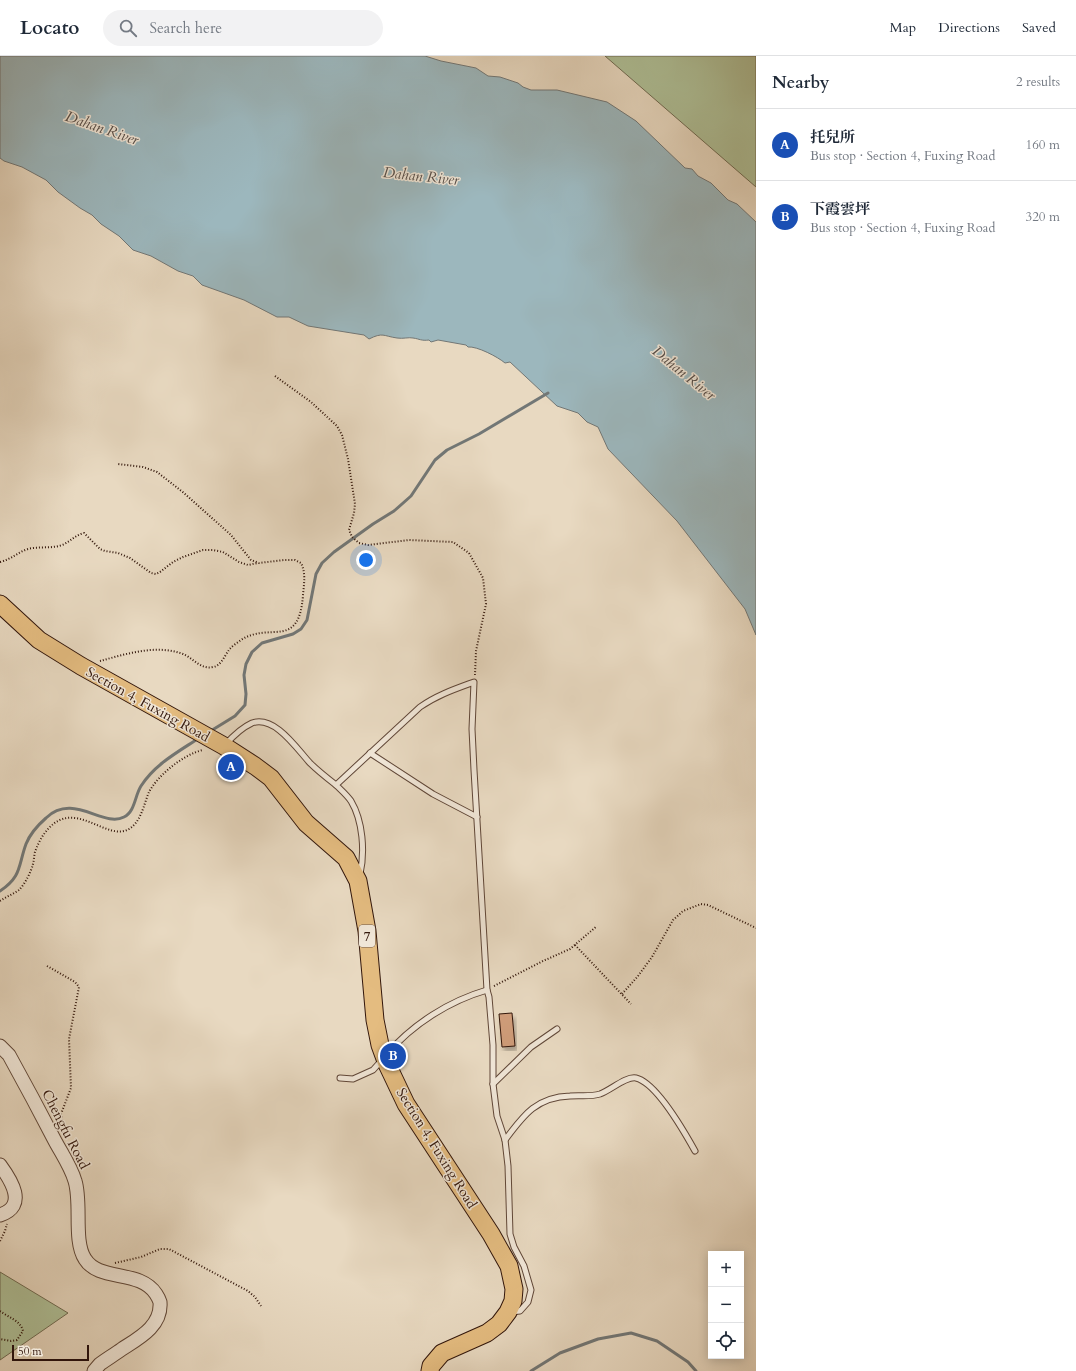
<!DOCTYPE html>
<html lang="en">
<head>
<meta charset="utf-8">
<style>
	:root { --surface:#fff; --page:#f2f2f3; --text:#1f2937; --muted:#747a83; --line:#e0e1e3; --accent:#8f2418 }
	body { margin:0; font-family:Cardo,"Noto Serif TC",serif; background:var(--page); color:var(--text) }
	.controls { position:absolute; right:12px; bottom:12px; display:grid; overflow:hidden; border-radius:0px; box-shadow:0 2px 10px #0003 }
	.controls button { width:36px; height:36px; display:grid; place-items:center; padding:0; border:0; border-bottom:1px solid var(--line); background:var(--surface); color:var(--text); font:20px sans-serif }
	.scale { position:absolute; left:12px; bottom:10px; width:77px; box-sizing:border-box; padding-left:4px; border:2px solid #32160b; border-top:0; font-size:11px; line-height:14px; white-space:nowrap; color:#32160b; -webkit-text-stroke:3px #f0e6d7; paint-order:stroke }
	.you { position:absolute; left:366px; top:504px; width:14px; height:14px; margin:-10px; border:3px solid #fff; border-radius:50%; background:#1a73e8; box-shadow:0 0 0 6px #1a73e833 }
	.badge { display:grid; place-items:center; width:26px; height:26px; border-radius:50%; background:var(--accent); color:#fff; font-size:13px; font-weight:700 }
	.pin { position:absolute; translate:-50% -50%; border:2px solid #fff; box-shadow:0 1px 4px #0006 }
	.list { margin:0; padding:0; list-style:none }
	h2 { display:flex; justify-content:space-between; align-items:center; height:52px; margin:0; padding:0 16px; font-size:17px }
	h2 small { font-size:13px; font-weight:400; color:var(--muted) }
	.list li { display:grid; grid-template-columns:26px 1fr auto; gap:12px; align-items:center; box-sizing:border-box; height:72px; padding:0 16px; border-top:1px solid var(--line) }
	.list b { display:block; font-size:15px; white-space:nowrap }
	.list p { margin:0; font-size:13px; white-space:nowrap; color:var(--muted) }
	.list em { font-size:13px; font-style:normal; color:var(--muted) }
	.icon { flex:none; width:22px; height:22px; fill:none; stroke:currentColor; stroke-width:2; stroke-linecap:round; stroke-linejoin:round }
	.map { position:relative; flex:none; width:756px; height:1315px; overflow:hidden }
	header { display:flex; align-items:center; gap:24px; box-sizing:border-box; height:56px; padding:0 20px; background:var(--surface); border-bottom:1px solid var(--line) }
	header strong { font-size:19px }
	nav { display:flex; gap:22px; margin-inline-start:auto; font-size:14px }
	.search { width:280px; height:36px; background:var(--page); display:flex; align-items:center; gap:10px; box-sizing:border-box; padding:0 14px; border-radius:22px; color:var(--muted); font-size:15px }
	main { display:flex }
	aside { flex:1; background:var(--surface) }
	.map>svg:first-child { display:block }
</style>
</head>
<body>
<header>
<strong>Locato</strong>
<div class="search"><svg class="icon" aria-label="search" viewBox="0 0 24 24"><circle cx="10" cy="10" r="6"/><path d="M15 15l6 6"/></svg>Search here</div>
<nav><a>Map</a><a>Directions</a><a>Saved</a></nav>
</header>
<main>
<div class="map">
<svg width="756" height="1315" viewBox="0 0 756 1315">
	<defs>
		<filter id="shadow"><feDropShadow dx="2.5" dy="4.5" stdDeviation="2" flood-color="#0004"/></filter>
	</defs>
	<rect width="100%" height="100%" fill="#e8d9c1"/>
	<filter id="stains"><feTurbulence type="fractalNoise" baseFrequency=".005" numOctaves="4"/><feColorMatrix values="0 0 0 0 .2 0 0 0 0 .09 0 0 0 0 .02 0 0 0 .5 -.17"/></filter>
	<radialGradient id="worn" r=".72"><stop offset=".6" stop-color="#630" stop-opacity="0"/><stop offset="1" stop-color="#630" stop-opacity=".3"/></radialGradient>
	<g fill="#afc098" stroke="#706b52">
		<path d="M605 0H756V131Z"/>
		<path d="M0 1216 68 1257 0 1304Z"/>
	</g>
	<path fill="#9cb7bd" stroke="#727776" d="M0 0H425L441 5 476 12 488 20 500 21 518 27 523 31 531 34H557L607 46 636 65 685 112 692 113 698 120 711 127 728 144 737 148 756 166V579L745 553 677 465 608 393 598 371 587 366 578 357 557 350 510 306 505 307C498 301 477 290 468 291L466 289 438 284 431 286 429 284C421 285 420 283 413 282 409 281 403 283 397 282 383 280 383 276 369 283L364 279 308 270 289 261H277L244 244 202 229 193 220 178 215 151 200 133 194 119 180 101 168 92 159 80 152 58 136 46 124 22 111 4 105 0 102Z"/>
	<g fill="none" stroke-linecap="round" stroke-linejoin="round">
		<g stroke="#727776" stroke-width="3">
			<path d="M209 676 235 660 245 649 246 638 244 619 246 608 252 596 262 587 293 578 301 573 307 564 316 518 322 507 334 496 373 468 394 455 411 440 435 404 447 394 479 378 548 337"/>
			<path d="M0 835C22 820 18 810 26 788 30 778 38 769 46 762 73 736 103 772 124 761 135 756 135 739 141 730 155 708 178 696 199 682"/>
			<path d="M531 1315 560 1297 598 1283 631 1277 657 1285 688 1306 696 1315"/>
		</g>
	</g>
	<path fill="#d09d7a" stroke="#32160b" filter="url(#shadow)" d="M512 957 515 990 502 991 499 958Z"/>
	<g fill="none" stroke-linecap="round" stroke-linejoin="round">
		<g stroke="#604738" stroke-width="7">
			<g id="service">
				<path d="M225 689C233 680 241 672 252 667 275 659 297 693 310 707 318 715 327 722 336 729"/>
				<path d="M370 697 433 738 477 761"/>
				<path d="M360 818C365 796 363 765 351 745 347 739 341 734 336 729L420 651C437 639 455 633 474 626L472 673 474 714 487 934 489 941 493 989V1028L497 1060 505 1084 508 1110 510 1178 514 1191 524 1210 531 1234 528 1246 520 1255 511 1256"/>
				<path d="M387 998C413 968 449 945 487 934"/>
				<path d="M340 1022 353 1023 373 1014 382 1004"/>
				<path d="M493 1028 531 991 557 973"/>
				<path d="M505 1084C523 1060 536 1041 570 1040 580 1039 590 1041 600 1038 611 1034 626 1020 636 1022 657 1027 685 1077 695 1095"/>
			</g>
		</g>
		<g stroke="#604738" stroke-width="15">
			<g id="tertiary">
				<path d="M0 990 9 999C25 1028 40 1056 55 1085 62 1098 71 1111 75 1125 82 1147 73 1185 85 1203 99 1226 140 1213 156 1238 158 1241 159 1243 160 1246 162 1270 139 1282 122 1293 115 1298 107 1303 100 1308L94 1315"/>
				<path d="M0 1109C11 1124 28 1150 0 1159"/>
			</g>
		</g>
		<g stroke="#32160b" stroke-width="19">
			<path id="primary" d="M0 548 39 584 81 610 224 690 255 710 271 722 306 767 346 802 358 825 367 875 375 964 380 989 387 1008 406 1048 491 1178 509 1210 514 1233 513 1245 508 1256 499 1268 487 1277 442 1297 431 1310 430 1315"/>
		</g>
		<g stroke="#32160b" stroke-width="2" stroke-dasharray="1 2" stroke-linecap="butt">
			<path d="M275 320 311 346 337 370 342 379 348 403 355 448 354 457 349 474 352 481 359 487 368 489 409 484 453 486 469 497 483 522 486 548 476 595 475 619"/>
			<path d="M0 506C12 503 18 496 28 493 39 490 51 493 62 489 70 486 75 479 84 477L100 493 105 495 118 497 130 502 151 517 156 518 160 516 173 506 183 501 203 494H213L223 496 239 506 248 509 258 507"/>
			<path d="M100 605C126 598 156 588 183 598 193 602 201 614 213 611 221 610 225 599 229 594 232 590 237 587 241 584 270 565 299 595 303 539 304 528 306 517 301 507L295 504H284L259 507 251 504 231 479 184 437 157 416 143 411 118 408"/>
			<path d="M0 845C6 841 13 838 19 834 25 828 31 816 33 808 34 804 34 800 35 796 38 787 43 778 49 772 76 743 107 786 129 773 141 766 144 748 149 736 158 719 184 698 203 694"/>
			<path d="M575 889 631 948"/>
			<path d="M47 910 75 926 79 931 69 983 71 1032 61 1058 65 1078"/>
			<path d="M494 930 543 905 570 893 597 870"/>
			<path d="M622 938 638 920 652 901 673 864 683 855 701 848 708 849 756 872"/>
			<path d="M0 1185 5 1175 7 1168"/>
			<path d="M115 1207 141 1201 160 1193H169L248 1235 255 1241 261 1250"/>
			<path d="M0 1255C8 1261 21 1265 23 1275L17 1284 11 1285 0 1283"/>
		</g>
		<use href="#service" stroke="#f0e6d7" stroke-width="5"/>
		<use href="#tertiary" stroke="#f0e6d7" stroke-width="13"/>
		<use href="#primary" stroke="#e4bc80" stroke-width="17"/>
	</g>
	<g text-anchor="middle" stroke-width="3" stroke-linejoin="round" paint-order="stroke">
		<rect fill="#f0e6d7" stroke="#6b5448" stroke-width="1" x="359" y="869" width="16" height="22" rx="3"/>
		<g font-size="13" font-weight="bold" fill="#32160b">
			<text x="367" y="885">7</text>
		</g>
		<g font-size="14" fill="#32160b" stroke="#f0e6d7">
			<text transform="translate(148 648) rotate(29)" y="5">Section 4, Fuxing Road</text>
			<text transform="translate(66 1073) rotate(63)" y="5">Chengfu Road</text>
			<text transform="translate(437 1092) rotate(58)" y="5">Section 4, Fuxing Road</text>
		</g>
		<g font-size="15" font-style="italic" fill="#574e49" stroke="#f0e6d7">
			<text transform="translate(102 72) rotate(19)" y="5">Dahan River</text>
			<text transform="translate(421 120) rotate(6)" y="5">Dahan River</text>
			<text transform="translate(684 317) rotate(39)" y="5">Dahan River</text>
		</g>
	</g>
	<rect width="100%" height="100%" filter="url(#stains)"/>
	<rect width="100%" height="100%" fill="url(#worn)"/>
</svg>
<div class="controls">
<button>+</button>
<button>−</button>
<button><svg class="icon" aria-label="locate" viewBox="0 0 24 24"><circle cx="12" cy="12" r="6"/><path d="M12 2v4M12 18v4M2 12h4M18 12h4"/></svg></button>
</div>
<div class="scale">50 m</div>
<div class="you"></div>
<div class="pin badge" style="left:231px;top:711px;background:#1a4fb4">A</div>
<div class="pin badge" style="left:393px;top:1000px;background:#1a4fb4">B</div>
</div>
<aside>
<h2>Nearby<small>2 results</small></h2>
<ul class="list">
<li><span class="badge" style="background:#1a4fb4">A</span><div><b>托兒所</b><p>Bus stop · Section 4, Fuxing Road</p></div><em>160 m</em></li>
<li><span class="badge" style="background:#1a4fb4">B</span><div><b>下霞雲坪</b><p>Bus stop · Section 4, Fuxing Road</p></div><em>320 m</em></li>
</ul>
</aside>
</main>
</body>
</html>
